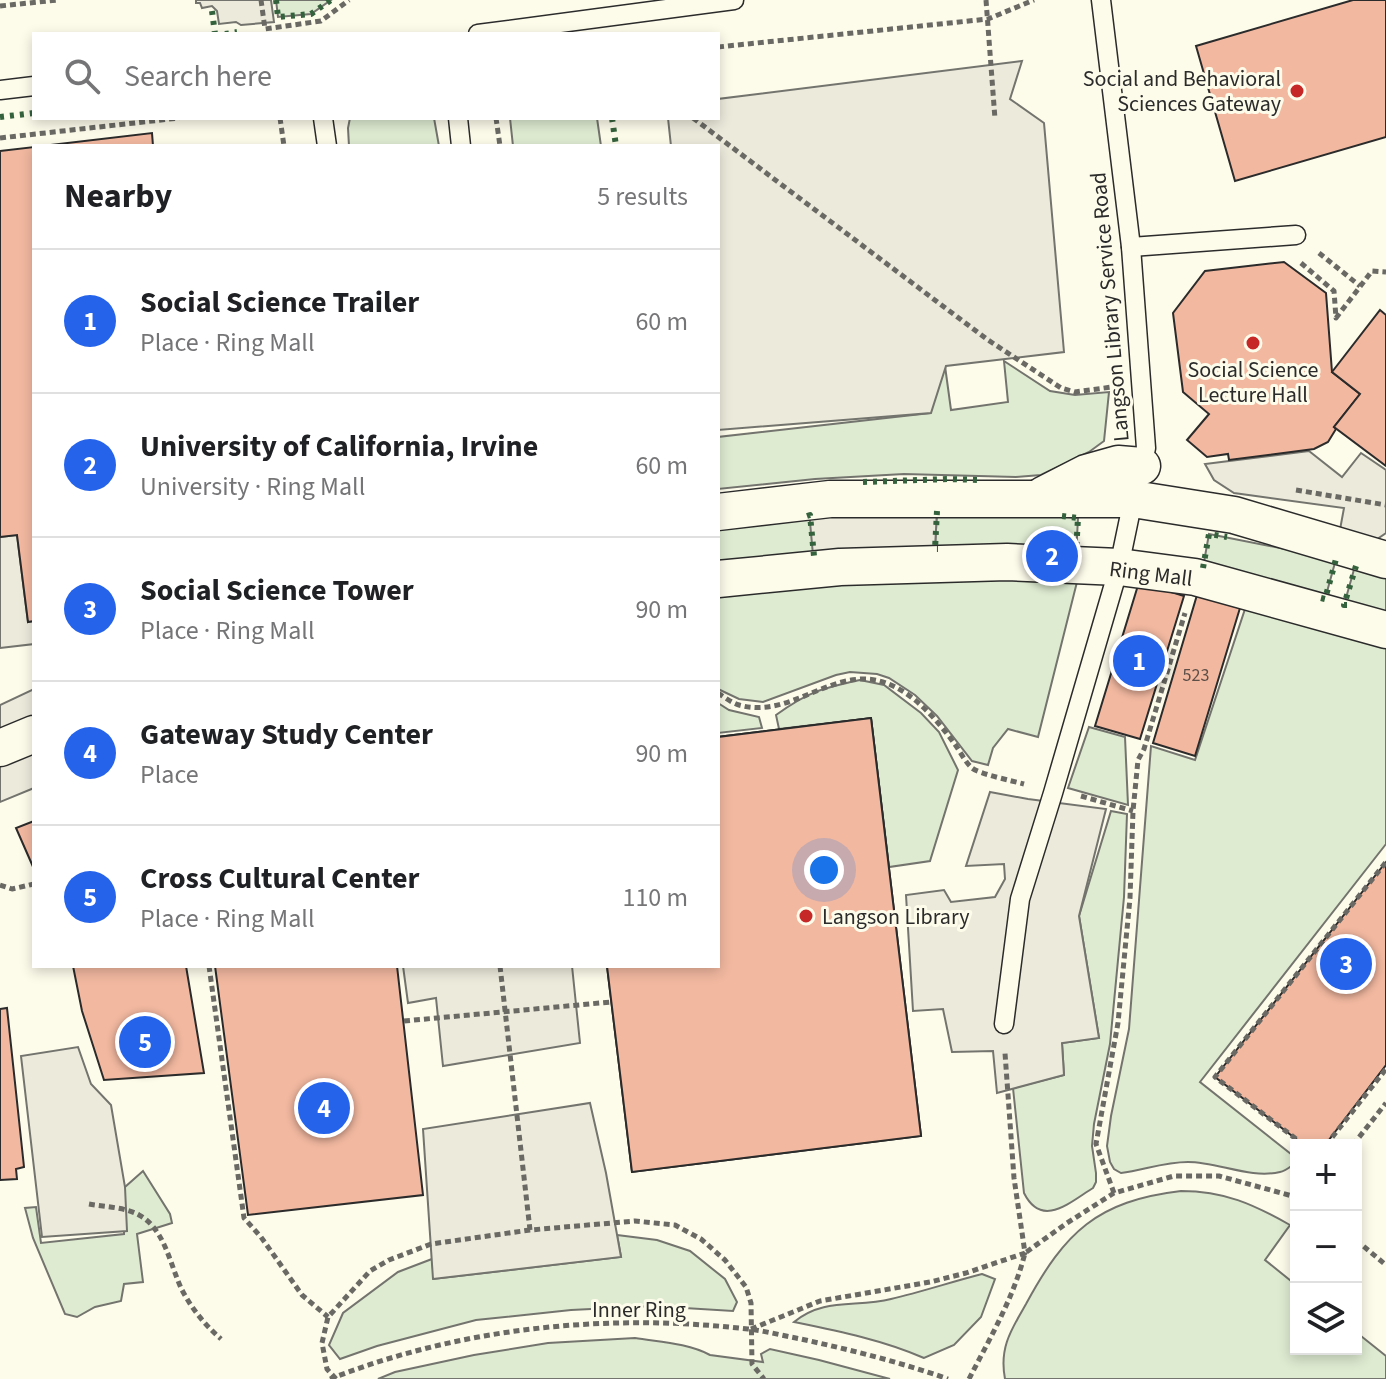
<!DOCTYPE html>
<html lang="en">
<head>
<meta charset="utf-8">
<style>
	:root { --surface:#fff; --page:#f6f6f6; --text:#202124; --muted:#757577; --line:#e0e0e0; --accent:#2563eb }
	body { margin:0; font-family:"Source Sans 3",sans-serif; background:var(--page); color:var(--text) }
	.controls { position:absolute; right:24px; bottom:24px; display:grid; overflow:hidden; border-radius:0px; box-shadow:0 4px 12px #0003 }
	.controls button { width:72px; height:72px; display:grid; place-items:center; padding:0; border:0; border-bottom:2px solid var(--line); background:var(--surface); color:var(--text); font:40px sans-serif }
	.you { position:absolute; left:824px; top:870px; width:28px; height:28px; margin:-20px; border:6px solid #fff; border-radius:50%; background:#1a73e8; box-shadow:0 0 0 12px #1a73e833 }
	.badge { display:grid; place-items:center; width:52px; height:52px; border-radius:50%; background:var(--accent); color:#fff; font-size:26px; font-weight:700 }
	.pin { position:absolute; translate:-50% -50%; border:4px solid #fff; box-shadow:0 2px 8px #0006 }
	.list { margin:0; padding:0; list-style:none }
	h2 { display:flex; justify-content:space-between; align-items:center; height:104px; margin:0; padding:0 32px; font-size:34px }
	h2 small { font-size:26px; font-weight:400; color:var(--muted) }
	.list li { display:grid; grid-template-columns:52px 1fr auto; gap:24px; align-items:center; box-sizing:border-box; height:144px; padding:0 32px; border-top:2px solid var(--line) }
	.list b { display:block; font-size:30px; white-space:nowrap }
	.list p { margin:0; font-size:26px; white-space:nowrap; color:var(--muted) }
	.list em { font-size:26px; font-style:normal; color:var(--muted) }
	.icon { flex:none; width:44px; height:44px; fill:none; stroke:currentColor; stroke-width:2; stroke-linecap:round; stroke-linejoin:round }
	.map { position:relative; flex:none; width:1386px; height:1379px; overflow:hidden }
	.search { position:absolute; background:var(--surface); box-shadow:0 4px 12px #0003; left:32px; top:32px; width:688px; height:88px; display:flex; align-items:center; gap:20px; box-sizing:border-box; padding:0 28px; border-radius:0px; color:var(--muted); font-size:30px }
	.panel { position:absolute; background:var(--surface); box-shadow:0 4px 12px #0003; left:32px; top:144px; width:688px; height:824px; border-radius:0px }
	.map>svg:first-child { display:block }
</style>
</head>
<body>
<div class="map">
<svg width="1386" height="1379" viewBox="0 0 1386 1379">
	<rect width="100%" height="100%" fill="#fdfbea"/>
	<g fill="#deebd1" stroke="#74746e" stroke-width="2">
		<path d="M276 0H331L311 14 278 17Z"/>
		<path d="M350 118H434L439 146H349L348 128Z"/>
		<path d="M510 118H597L601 146H513Z"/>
		<path d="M1004 361 1050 391 1075 395 1109 392 1104 441 1089 452 1041 475 1016 477 904 474 815 479 718 489V437L930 413 945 366 951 410 1008 402Z"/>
		<path d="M937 510 1007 511 1078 518 1076 556 935 549Z"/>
		<path d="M810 515 814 556 718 566V525Z"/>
		<path d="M1209 534 1336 559 1325 599 1202 573Z"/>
		<path d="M1355 566 1386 574V615L1344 605Z"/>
		<path d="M978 577 1077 582 1038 737 1008 729 993 748 988 765 972 761 937 716 915 695 889 678 877 674 850 672 836 675 763 702 739 699 718 689V594L773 586Z"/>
		<path d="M1247 603 1386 643V844L1200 1082 1296 1158V1163C1291 1166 1286 1171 1280 1172 1250 1179 1218 1162 1188 1162 1164 1162 1144 1170 1121 1173L1114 1169 1110 1162 1107 1146 1111 1116 1129 1029 1151 746 1195 760Z"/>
		<path d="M860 680 884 685 921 713 939 732 958 770 930 861 889 867 871 718 779 729 776 715C808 692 822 688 860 680Z"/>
		<path d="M718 703 729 710 759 717 762 728 718 733Z"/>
		<path d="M1089 727 1125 737 1128 805 1068 788Z"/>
		<path d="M1111 811 1127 814 1124 897 1110 1044 1094 1124 1092 1146 1096 1173V1182L1093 1188C1070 1202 1042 1229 1024 1193L1013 1088 1064 1075 1062 1043 1099 1038 1079 916Z"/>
		<path d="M143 1171 170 1214 172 1223 137 1234 143 1282 124 1284 121 1301 95 1307 77 1317 65 1314 33 1238 25 1208 36 1207 41 1243 124 1234 125 1187Z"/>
		<path d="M1181 1191C1224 1191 1253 1204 1290 1225L1265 1260 1296 1285V1349H1356V1332L1386 1356V1379H1005C999 1348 1011 1330 1026 1304 1065 1232 1097 1201 1181 1191Z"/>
		<path d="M617 1235 657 1240 690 1251 725 1279 737 1302 733 1311 652 1306 571 1310 476 1320 377 1346 340 1359 329 1345 343 1313 398 1272 432 1259 434 1279 621 1257Z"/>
		<path d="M982 1274 995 1279 981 1317 954 1345 924 1358C883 1340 838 1331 794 1322 824 1297 856 1308 891 1299 921 1292 951 1282 982 1274Z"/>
		<path d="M635 1338C659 1342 688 1343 710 1355L763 1362 761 1354 770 1349 819 1360 890 1379H378L395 1372 474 1355 548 1343Z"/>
	</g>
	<g fill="#eceadb" stroke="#74746e" stroke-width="2">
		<path d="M196 0H271L274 22 241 25 236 22 219 24 217 11 212 6 202 8 200 3H196Z"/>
		<path d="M1022 61 1010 99 1044 123 1064 352 946 366 931 413 718 430V146H671L668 118H718V99Z"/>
		<path d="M1309 451 1342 477 1361 453 1386 470V533L1370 544 1339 535 1344 508 1234 493 1214 480 1205 464Z"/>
		<path d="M807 489 937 510 935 549 815 577Z"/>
		<path d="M17 535 28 622 34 621V644L0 648V537Z"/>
		<path d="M34 689V788L0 802V705Z"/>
		<path d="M990 792 1028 799 1106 809 1079 916 1099 1038 1062 1043 1064 1075 997 1093 993 1051 952 1052 943 1009 913 1011 906 895 944 890 951 902 995 897 1005 879 1004 864 966 866Z"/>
		<path d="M403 966H572L580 1043 443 1066 436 998 408 1003Z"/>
		<path d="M78 1047 91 1084 111 1105 125 1187 127 1231 42 1237 21 1056Z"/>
		<path d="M590 1103 606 1173 621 1257 433 1279 423 1129Z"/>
	</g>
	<g fill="#f2b8a0" stroke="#2b2b2b" stroke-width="2">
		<path d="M1353 0H1386V137L1235 181 1196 46Z"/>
		<path d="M152 133 153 146H42Z"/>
		<path d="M34 147V621L28 622 17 535 0 537V151Z"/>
		<path d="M1284 262 1326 293 1332 372 1360 394 1334 427 1336 429 1328 442 1314 449 1229 460 1228 454 1207 457 1187 440 1209 414 1183 392 1173 313 1205 271Z"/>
		<path d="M1380 310 1386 315V466L1334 427 1360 394 1332 372Z"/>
		<path d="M1139 582 1184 596 1140 739 1095 726Z"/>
		<path d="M1197 595 1240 608 1195 756 1153 743Z"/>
		<path d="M871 718 921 1136 632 1172 607 966H718V737Z"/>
		<path d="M871 718 921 1136 632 1172 607 966H718V737Z"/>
		<path d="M34 821V869L16 828Z"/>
		<path d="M1386 862V1065L1325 1145H1304L1215 1077Z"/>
		<path d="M73 966H186L204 1073 104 1080 82 1011Z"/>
		<path d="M215 966H397L423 1195 248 1215Z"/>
		<path d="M7 1008 24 1167 16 1169 17 1179 0 1180V1009Z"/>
	</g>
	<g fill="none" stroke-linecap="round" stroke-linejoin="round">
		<g stroke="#2b2b2b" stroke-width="21">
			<g id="lane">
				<path d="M1101 0 1131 247 1146 448 1141 470"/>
				<path d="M478 34 734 0"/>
				<path d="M0 90 34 86"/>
				<path d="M323 118 327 146"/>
				<path d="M458 118 461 146"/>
				<path d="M1131 247 1296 235"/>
				<path d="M1004 1024 1020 899 1053 793 1119 567 1134 495"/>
			</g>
		</g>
		<g stroke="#2b2b2b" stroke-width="39">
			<g id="street">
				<path d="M1043 495 1086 473 1118 464 1142 466"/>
				<path d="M718 512 830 499H1133L1234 515 1386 560"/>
				<path d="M718 579 840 567 1007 562 1119 567 1195 577 1386 630"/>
				<path d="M0 748 34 734"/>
			</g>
		</g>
		<g stroke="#6a6964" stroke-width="5" stroke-dasharray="6 4" stroke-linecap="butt">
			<path d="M261 0 265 29 321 21 349 0"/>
			<path d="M986 0 995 119"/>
			<path d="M0 6 58 0"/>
			<path d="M718 47 988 19 1034 0"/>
			<path d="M280 118 284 146"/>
			<path d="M496 118 500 146"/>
			<path d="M693 118 988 340 1061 388 1075 392 1112 387"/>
			<path d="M0 138 179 118"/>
			<path d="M1319 253 1360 286"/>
			<path d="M1301 263 1334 291 1336 318 1372 271 1386 272"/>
			<path d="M1296 490 1386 505"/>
			<path d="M718 693C724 697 732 703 739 705 792 720 834 664 886 683 914 693 937 720 954 743 960 751 965 762 972 768 979 774 1013 781 1024 784"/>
			<path d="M1081 796 1133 811"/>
			<path d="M0 885 12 889 34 884"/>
			<path d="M209 966 244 1218 261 1237 302 1295 328 1317"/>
			<path d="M500 966 530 1230"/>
			<path d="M404 1021 611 1002"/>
			<path d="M1304 1145 1215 1077 1386 862"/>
			<path d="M1326 1145 1386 1069"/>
			<path d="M1353 1145 1386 1103"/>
			<path d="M1114 1193 1096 1144 1118 1023 1130 898 1133 811 1138 760 1144 749 1185 613"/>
			<path d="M89 1204C105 1207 125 1207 139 1215 165 1229 170 1265 182 1290 192 1309 205 1325 221 1339"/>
			<path d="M1356 1240 1386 1265"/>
			<path d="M751 1329 820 1301 930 1282 966 1273 1025 1253 1014 1178 1005 1053"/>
			<path d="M330 1379C462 1327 608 1313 748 1329 766 1331 784 1336 801 1339 851 1350 900 1362 948 1379"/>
			<path d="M336 1379 327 1369 322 1343 328 1317 370 1271 389 1260 431 1244 530 1230 635 1221 675 1225 701 1239 725 1260 746 1287 751 1303 752 1364 764 1379"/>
			<path d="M969 1379C990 1338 1014 1297 1025 1253L1067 1223 1114 1193 1174 1176H1219L1296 1197"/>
		</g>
		<use href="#lane" stroke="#fdfbea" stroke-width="18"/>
		<use href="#street" stroke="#fdfbea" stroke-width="36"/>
		<g stroke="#34623c" stroke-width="6" stroke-dasharray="4 6" stroke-linecap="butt">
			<path d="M276 0 278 17 311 14 331 0"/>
			<path d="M212 11 215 34"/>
			<path d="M225 34 237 32"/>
			<path d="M0 117 34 113"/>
			<path d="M612 118 616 146"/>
			<path d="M863 482 948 479 980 480"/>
			<path d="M937 511 935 549H938"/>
			<path d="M807 516 810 515 814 556H813"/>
			<path d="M1062 516 1078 518 1076 553"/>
			<path d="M1203 568 1209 534 1227 537"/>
			<path d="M1321 598 1325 599 1336 559 1333 558"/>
			<path d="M1347 605H1344L1356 566"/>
		</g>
	</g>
	<g fill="#c62828" stroke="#fdfbea" stroke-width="3">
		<circle cx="1297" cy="91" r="8"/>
		<circle cx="1253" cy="343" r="8"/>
		<circle cx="806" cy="916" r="8"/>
	</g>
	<g text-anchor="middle" stroke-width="6" stroke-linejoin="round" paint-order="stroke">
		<g font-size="18" fill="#5d4e48">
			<text x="1196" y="681">523</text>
		</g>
		<g font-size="22" fill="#2b2b2b" stroke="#fdfbea" text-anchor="end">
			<text x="1281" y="86">Social and Behavioral<tspan x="1281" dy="25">Sciences Gateway</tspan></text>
			<text x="1253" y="377" text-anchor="middle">Social Science<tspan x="1253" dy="25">Lecture Hall</tspan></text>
			<text x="822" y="924" text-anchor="start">Langson Library</text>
		</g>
		<g font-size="22" fill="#2b2b2b" stroke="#fdfbea">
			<text transform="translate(1109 307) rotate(-95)" y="8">Langson Library Service Road</text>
			<text transform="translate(1151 573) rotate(7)" y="8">Ring Mall</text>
			<text x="639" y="1317">Inner Ring</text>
		</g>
	</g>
</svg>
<div class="controls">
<button>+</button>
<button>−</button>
<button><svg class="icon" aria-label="layers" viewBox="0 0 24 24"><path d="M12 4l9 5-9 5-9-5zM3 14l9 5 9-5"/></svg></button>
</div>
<div class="you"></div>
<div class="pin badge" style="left:1139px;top:661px">1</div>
<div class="pin badge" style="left:1052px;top:556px">2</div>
<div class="pin badge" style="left:1346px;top:964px">3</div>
<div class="pin badge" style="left:324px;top:1108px">4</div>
<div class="pin badge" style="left:145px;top:1042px">5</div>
<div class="search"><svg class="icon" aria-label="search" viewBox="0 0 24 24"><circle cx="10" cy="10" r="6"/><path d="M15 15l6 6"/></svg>Search here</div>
<section class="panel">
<h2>Nearby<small>5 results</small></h2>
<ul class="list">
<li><span class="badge">1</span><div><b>Social Science Trailer</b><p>Place · Ring Mall</p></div><em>60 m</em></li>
<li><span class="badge">2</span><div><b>University of California, Irvine</b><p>University · Ring Mall</p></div><em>60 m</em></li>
<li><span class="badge">3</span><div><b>Social Science Tower</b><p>Place · Ring Mall</p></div><em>90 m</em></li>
<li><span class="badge">4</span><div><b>Gateway Study Center</b><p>Place</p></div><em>90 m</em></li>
<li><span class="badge">5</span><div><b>Cross Cultural Center</b><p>Place · Ring Mall</p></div><em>110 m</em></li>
</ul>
</section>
</div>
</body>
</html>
